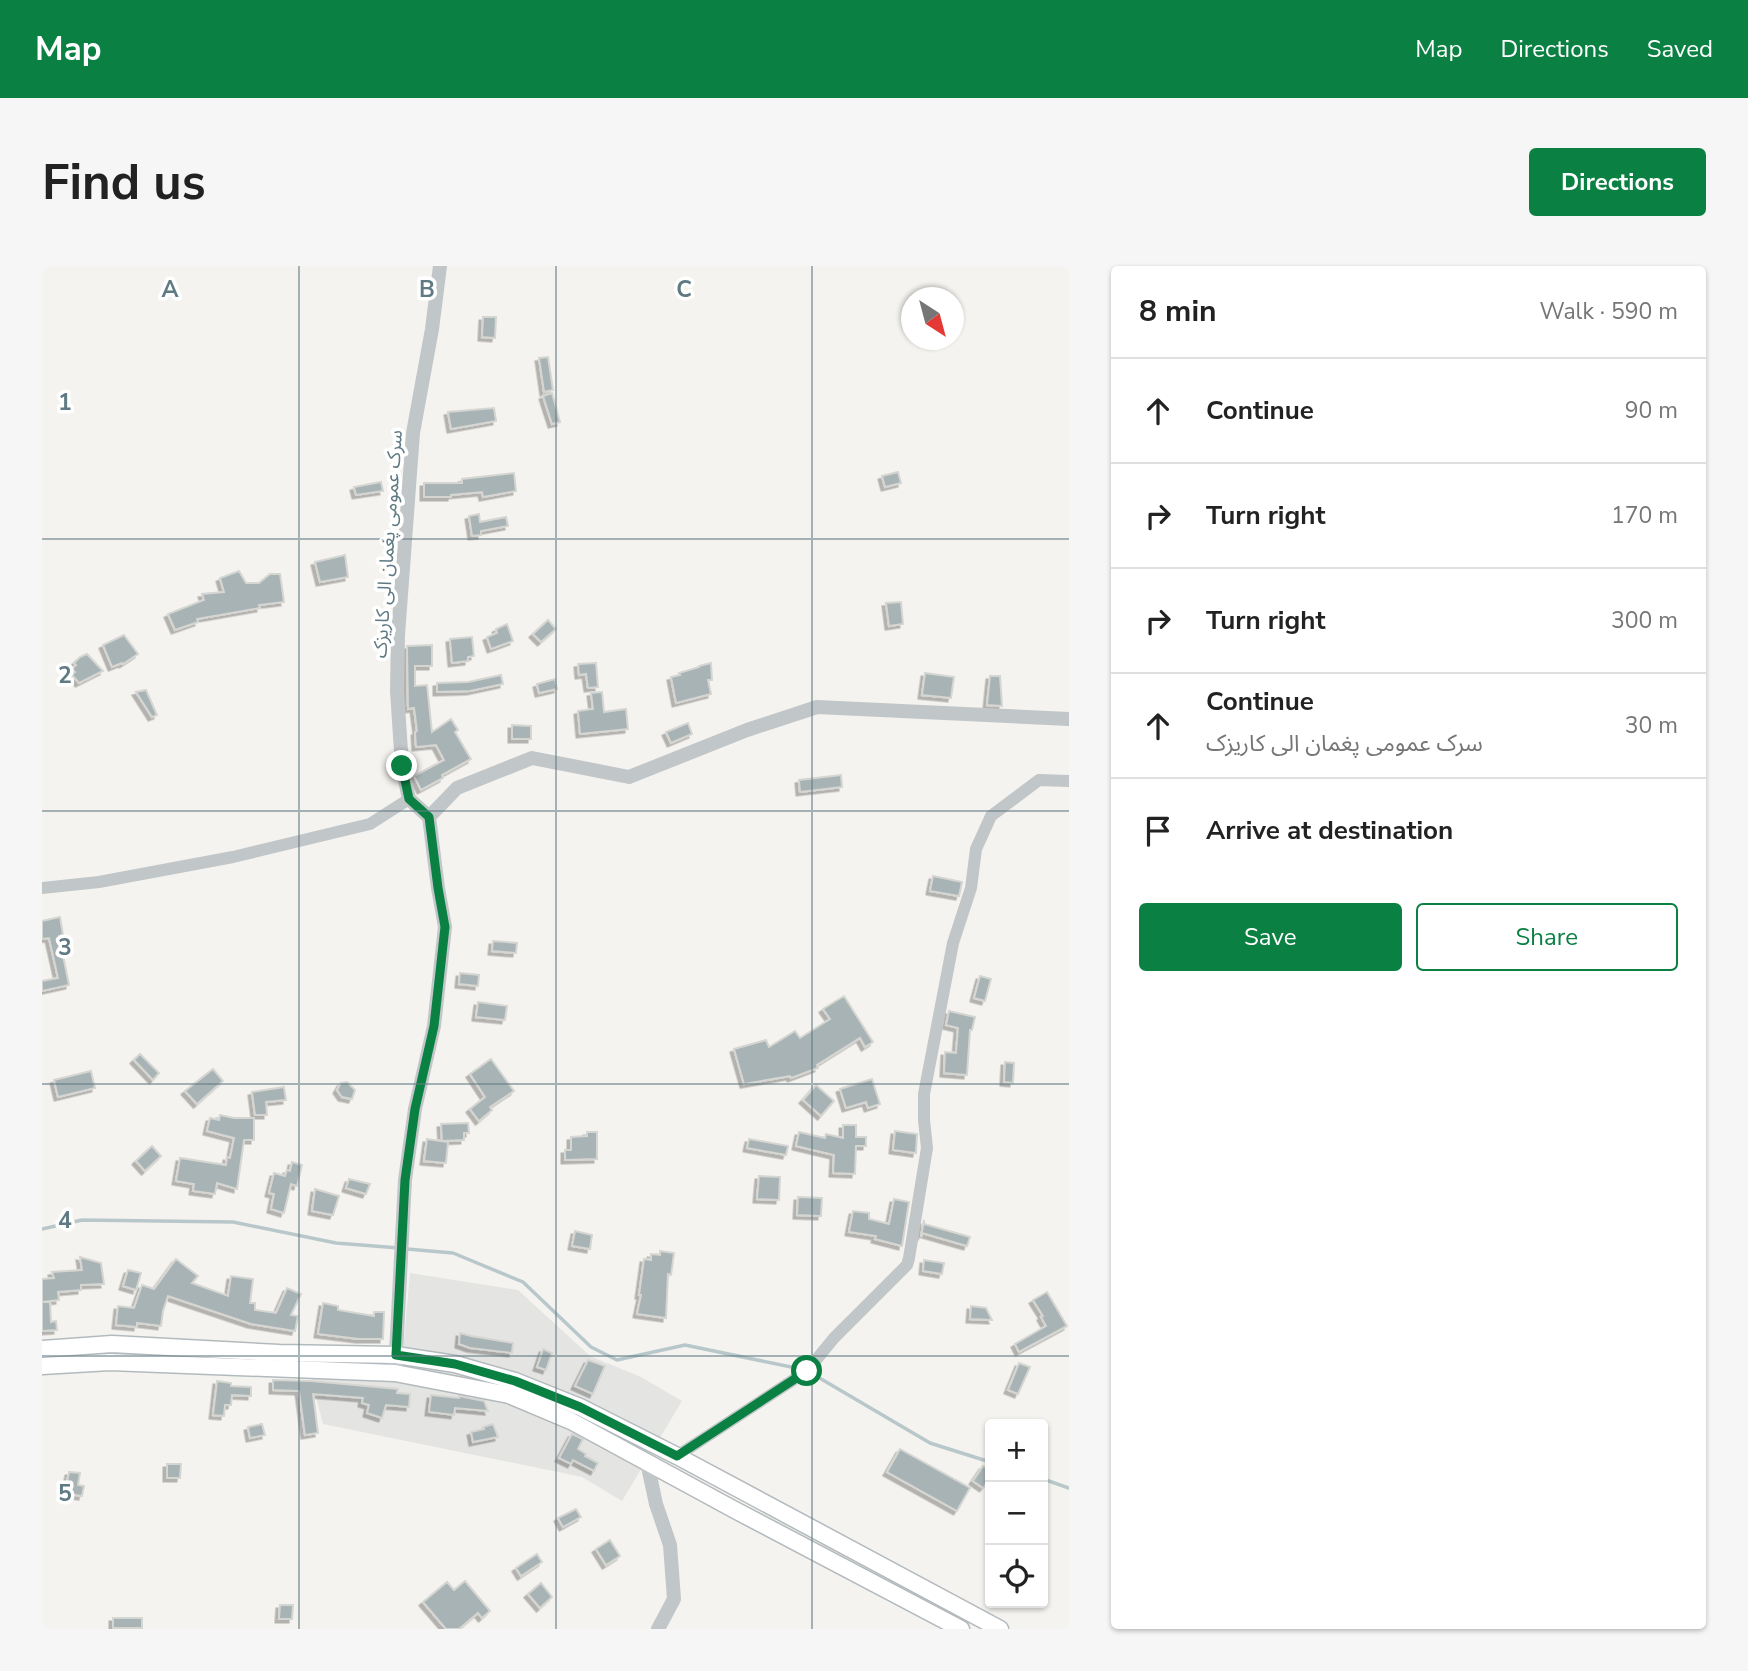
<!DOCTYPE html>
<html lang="en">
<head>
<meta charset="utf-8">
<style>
	:root { --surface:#fff; --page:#f6f6f6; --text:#222; --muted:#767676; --line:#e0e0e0; --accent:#0b8043 }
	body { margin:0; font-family:"Nunito Sans","Noto Sans Arabic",sans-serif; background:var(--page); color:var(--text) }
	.controls { position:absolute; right:21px; bottom:21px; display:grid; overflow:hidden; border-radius:7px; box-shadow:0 2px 5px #0004 }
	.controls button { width:63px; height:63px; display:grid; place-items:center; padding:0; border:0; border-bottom:2px solid var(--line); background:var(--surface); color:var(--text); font:35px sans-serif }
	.compass { position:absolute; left:859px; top:21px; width:63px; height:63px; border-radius:50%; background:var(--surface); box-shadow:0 2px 5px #0004; rotate:144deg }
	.stop { position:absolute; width:21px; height:21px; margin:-16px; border:5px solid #0b8043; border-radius:50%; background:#fff }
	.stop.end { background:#0b8043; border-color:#fff; box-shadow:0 2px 7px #0008 }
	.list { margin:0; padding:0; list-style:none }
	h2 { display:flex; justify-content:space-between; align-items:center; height:91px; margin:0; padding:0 28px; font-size:30px }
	h2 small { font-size:23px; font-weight:400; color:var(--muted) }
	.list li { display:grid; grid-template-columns:46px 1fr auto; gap:21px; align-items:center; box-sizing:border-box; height:105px; padding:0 28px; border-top:2px solid var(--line) }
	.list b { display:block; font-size:26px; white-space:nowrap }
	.list p { margin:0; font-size:23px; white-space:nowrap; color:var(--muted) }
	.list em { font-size:23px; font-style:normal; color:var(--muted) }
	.actions { display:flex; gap:14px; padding:21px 28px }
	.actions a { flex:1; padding:16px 0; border:2px solid var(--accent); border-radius:7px; text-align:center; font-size:24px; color:var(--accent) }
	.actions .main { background:var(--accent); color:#fff }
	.icon { flex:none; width:38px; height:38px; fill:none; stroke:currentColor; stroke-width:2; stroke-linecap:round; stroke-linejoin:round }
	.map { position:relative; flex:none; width:1027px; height:1363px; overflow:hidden; border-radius:7px }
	header { display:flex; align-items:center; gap:42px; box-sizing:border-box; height:98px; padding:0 35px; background:var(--accent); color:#fff }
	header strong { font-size:33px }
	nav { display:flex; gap:38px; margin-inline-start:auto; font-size:24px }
	.intro { display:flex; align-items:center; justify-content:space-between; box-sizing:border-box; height:168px; padding:0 42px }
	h1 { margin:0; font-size:49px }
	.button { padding:18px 32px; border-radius:7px; background:var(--accent); color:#fff; font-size:24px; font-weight:700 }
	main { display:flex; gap:42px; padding:0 42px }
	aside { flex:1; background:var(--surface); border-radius:7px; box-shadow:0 2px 5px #0004 }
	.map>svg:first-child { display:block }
</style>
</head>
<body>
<header>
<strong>Map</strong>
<nav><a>Map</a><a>Directions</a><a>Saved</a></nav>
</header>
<div class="intro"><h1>Find us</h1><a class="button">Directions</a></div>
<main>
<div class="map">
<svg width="1027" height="1363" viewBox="0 0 1027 1363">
	<defs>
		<filter id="shadow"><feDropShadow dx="-3.5" dy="3.5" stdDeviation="0" flood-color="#0004"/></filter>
	</defs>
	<rect width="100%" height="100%" fill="#f4f3ef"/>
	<path fill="#e4e5e3" d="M368 1007 476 1024 548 1090 599 1111 640 1135 580 1235 540 1211 281 1158 269 1111 359 1108Z"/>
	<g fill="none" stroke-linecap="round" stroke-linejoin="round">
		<g stroke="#b8c8ca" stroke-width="3.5">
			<path d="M0 963 40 954 191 956 294 977 357 982"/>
			<path d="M365 983 411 987 481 1016 549 1081 575 1094 643 1079 759 1103"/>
			<path d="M769 1107 888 1177 948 1196"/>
			<path d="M1001 1213 1027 1222"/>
		</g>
	</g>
	<g fill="#a7b3b5" stroke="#d5d5d2" stroke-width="2" filter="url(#shadow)">
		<path d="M441 51H454L453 72 440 71Z"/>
		<path d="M506 91 511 124 502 126 497 92Z"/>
		<path d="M510 127 518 156 510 158 501 130Z"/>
		<path d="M452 142 454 155 409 163 406 146Z"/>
		<path d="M856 206 859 217 843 221 840 210Z"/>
		<path d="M472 207 474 225 441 231 440 226 409 229V231H382V217H420V213Z"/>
		<path d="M339 216 341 225 314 229 312 221Z"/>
		<path d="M437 248 438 256 464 251 466 260 439 265V269L430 270 427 250Z"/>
		<path d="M303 289 306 311 278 316 273 296Z"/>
		<path d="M197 305 204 317H217L228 308H238L242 336 217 339 218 342 155 353 156 356 133 364 126 348 162 334 160 328 182 326 178 312Z"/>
		<path d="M859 336 861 358 847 360 844 337Z"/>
		<path d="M506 354 514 363 499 376 491 368Z"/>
		<path d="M465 358 471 375 449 383 445 371 455 367 454 363Z"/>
		<path d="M82 369 96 388 81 398 80 397 70 401 61 379Z"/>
		<path d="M430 371 432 390 426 391V395L410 397 408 373Z"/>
		<path d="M390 379V400H373V420L385 419 390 466 409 453 416 464 413 466 429 493 400 509 401 512 379 524 372 510 402 494 394 479 374 481 373 466 375 465 372 442 366 443 365 380Z"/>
		<path d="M45 388 61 405 37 417 30 409 33 406 30 403 34 399 32 397 38 391Z"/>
		<path d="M554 397 556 421 546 422 544 408 537 409 536 398Z"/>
		<path d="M669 397 670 414H666L669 428 634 437 629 411 638 409 637 407 657 401V400Z"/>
		<path d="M883 407 912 411 909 432 880 429Z"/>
		<path d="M459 409 461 418 428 425 395 426V417L426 416Z"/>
		<path d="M948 410H958L960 440 945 439Z"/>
		<path d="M513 413 515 423 497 427 495 418Z"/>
		<path d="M104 424 115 449 110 451 94 426Z"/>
		<path d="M560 426 562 446 584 443 586 463 538 468 536 445 551 443 549 427Z"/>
		<path d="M646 457 650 468 629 477 624 466Z"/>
		<path d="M470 459 489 460V473H470Z"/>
		<path d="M799 509 800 521 758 526 757 514Z"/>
		<path d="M891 610 920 616 917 630 888 625Z"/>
		<path d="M18 651 21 669 17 670 27 719 0 725V715L16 712 7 672 0 673V655Z"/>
		<path d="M451 675 475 677 474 687 450 685Z"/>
		<path d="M418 707 437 709 436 720 417 718Z"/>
		<path d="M938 710 949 713 943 735 932 732Z"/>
		<path d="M802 730 831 776 823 781 818 772 775 799 776 802 749 812 748 810 702 818 692 783 724 774 727 781 753 765 758 772 788 753 781 743Z"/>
		<path d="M436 736 465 740 463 754 434 751Z"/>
		<path d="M907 745 933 751 930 764H928L925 809 902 807 903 786 914 787 916 762 904 759Z"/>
		<path d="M98 788 117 807 111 814 92 794Z"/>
		<path d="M449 793 472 825 448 841 450 844 437 855 428 843 443 831 428 808Z"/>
		<path d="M963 796 972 797 971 817 962 816Z"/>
		<path d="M171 803 181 815 155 838 143 825Z"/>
		<path d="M49 805 53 822 16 831 12 814Z"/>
		<path d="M830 813 838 838 826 842 824 836 804 842 798 823Z"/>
		<path d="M305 816 313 824 310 833 300 831 295 824 299 817Z"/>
		<path d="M774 819 792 835 779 850 761 834Z"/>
		<path d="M242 821 244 834 224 836 225 849H213L210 826Z"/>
		<path d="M178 849 192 852H212V874H202L195 923 175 917 173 928 151 925 152 918 134 915 138 892 184 899 185 891 188 892 192 872 165 865 168 852 177 854Z"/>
		<path d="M426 857 427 867H422V874L400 875 399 858Z"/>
		<path d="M801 859H814V871H824V880H814L813 908 791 907 792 889 754 880 757 866 783 872 784 868 801 872Z"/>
		<path d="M853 865 875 868 874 887 851 884Z"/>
		<path d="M545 866H555V893L523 894V884H529V871L545 870Z"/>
		<path d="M385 873 406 876 404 897 382 895Z"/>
		<path d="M707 873 746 880 744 889 705 882Z"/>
		<path d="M110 880 119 890 103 905 94 895Z"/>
		<path d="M250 896 260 899 255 920 249 918 242 947 229 943 232 928 227 927 232 907 243 910 245 904 248 905Z"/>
		<path d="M717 910 738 911 737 934 715 933Z"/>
		<path d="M307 913 328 918 324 928 304 922Z"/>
		<path d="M273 923 297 930 291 949 270 945Z"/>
		<path d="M756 931 780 932 779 950 755 949Z"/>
		<path d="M852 933 867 936 860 980 833 973 834 970 807 966 811 945 827 947V953L847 958Z"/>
		<path d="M882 954V958L928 971 925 980 880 967 879 971Z"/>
		<path d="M533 965 550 969 548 983 530 980Z"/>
		<path d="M618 985 632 987 629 1009 626 1008 624 1052 595 1048 599 1029H597L602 993 609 994V988L618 989Z"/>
		<path d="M38 991 59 997 62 1018 39 1019V1024L16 1026 17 1034 0 1036V1013L12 1012 10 1006 40 1004Z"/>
		<path d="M134 993 156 1010 150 1017 186 1030 189 1010 211 1013 208 1037H213V1044L234 1047 245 1022 259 1028 249 1049 256 1050 253 1065 209 1058 126 1030 121 1045 119 1060 95 1057V1061L74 1059 76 1040 92 1042 100 1019 112 1023Z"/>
		<path d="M882 994 902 997 900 1008 881 1005Z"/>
		<path d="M86 1004 99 1007 94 1024 81 1020Z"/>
		<path d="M1005 1026 1025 1060 977 1086 973 1078 1004 1060 999 1051 1001 1050 991 1034Z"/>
		<path d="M0 1036H8L9 1056 14 1055 15 1064 0 1065Z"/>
		<path d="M281 1037 296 1040V1044L332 1050V1046H342L341 1073H317L276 1068Z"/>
		<path d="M929 1040 944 1042 950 1054 928 1053Z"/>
		<path d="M418 1067 429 1070 471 1077 470 1087 428 1082 417 1078Z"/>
		<path d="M501 1083 510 1087 504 1104 495 1101Z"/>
		<path d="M546 1094 563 1100 551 1128 533 1120Z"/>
		<path d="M977 1097 988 1101 976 1128 966 1124Z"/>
		<path d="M231 1114 269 1115 356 1123 355 1127 368 1128 367 1141 344 1139 340 1152 325 1147 327 1139 320 1137 321 1132 271 1128 276 1167 263 1169 257 1125 231 1124Z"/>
		<path d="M175 1115 189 1117V1120L209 1121V1130L190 1129 189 1139H183L182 1150 171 1149Z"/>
		<path d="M389 1129 417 1132V1130L442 1135 446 1145 413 1142 412 1149 387 1146Z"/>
		<path d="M220 1158 223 1169 208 1172 206 1161Z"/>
		<path d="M451 1158 456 1171 431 1176 429 1166 442 1163 441 1161Z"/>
		<path d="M530 1168 541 1173 536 1183 544 1188 543 1190 556 1197 552 1205 531 1194 529 1198 517 1192Z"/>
		<path d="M858 1183 928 1222 915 1245 845 1206Z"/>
		<path d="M125 1198H139L138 1212H125Z"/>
		<path d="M941 1200 948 1203V1213L941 1222 931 1215Z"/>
		<path d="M27 1206 38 1207 36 1219 42 1220 40 1230 27 1228 28 1222 24 1221Z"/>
		<path d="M534 1243 539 1251 521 1261 516 1252Z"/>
		<path d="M568 1274 578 1290 564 1299 554 1283Z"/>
		<path d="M495 1288 500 1296 479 1310 474 1302Z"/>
		<path d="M423 1315 448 1345 440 1352 436 1347 417 1363H404L381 1336 405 1316 412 1324Z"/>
		<path d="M499 1317 510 1331 498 1342 486 1328Z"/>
		<path d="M238 1339H251L250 1353H237Z"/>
		<rect x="71" y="1352" width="29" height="10"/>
	</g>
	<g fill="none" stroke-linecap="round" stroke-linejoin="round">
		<g stroke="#b3babd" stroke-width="19">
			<g id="secondary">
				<path d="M0 1083 70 1078 237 1087 354 1089 413 1098 473 1115 538 1141 635 1190 958 1363"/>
				<path d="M0 1100 68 1096 353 1107 467 1129 529 1155 691 1243 919 1363"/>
			</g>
		</g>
		<g stroke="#c1c6c8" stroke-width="12">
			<path d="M0 622 57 616 191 591 328 558 367 533"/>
			<path d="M635 1190 765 1105 792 1072 865 999 867 992 885 882 882 854V828L911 677 929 622 934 583 949 550 997 514 1027 515"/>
		</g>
		<g stroke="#c1c6c8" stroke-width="14">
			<path d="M387 551 367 533 360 500 355 425 356 369 371 167 390 63 398 0"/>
			<path d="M353 1107 363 914 373 843 392 760 403 661 396 622 387 551 415 522 490 492 587 511 705 464 775 441 1027 453"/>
			<path d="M605 1196 614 1238 628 1279 632 1333 616 1363"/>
		</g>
		<use href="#secondary" stroke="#fff" stroke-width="16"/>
	</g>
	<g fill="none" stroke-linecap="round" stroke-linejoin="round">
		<path stroke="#0b8043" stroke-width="9" d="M360 500 367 533 387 551 396 622 403 661 392 760 373 843 363 914 354 1089 413 1098 473 1115 538 1141 635 1190 765 1105"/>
	</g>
	<path fill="none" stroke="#607a83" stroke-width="2" stroke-opacity="0.55" d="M257 0V1363M514 0V1363M770 0V1363M0 273H1027M0 545H1027M0 818H1027M0 1090H1027"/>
	<g text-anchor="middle" stroke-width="7" stroke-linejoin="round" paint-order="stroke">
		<g font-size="19" fill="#607a83" stroke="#fff">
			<text transform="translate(345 278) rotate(-86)" y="7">سرک عمومی پغمان الی کاریزک</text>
		</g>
	</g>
	<g font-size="23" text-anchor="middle" font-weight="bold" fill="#607a83" stroke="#fff" stroke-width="7" stroke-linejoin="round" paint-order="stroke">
		<text x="128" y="31">A</text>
		<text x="385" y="31">B</text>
		<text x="642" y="31">C</text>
		<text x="23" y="144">1</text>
		<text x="23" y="417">2</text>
		<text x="23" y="689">3</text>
		<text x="23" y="962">4</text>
		<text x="23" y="1235">5</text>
	</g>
</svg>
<div class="controls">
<button>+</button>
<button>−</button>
<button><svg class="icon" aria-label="locate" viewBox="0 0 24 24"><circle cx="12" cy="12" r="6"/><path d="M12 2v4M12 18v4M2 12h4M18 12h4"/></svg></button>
</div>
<svg class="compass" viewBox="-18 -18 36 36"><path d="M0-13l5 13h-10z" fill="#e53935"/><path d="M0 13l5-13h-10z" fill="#767676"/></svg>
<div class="stop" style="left:765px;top:1105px"></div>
<div class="stop end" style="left:360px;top:500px"></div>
</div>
<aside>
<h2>8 min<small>Walk · 590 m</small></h2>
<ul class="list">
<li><svg class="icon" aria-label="ahead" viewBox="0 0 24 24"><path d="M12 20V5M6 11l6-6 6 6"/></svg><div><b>Continue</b></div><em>90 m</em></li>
<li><svg class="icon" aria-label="right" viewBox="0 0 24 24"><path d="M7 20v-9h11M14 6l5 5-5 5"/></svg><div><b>Turn right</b></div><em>170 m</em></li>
<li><svg class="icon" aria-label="right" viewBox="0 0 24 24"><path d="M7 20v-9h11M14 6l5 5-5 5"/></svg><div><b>Turn right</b></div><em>300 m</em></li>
<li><svg class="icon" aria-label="ahead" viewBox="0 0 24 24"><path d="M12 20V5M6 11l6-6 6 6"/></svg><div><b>Continue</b><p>سرک عمومی پغمان الی کاریزک</p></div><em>30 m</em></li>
<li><svg class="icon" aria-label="arrive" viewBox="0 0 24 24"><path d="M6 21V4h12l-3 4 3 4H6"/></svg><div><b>Arrive at destination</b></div></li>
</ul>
<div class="actions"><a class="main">Save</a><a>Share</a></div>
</aside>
</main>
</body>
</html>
